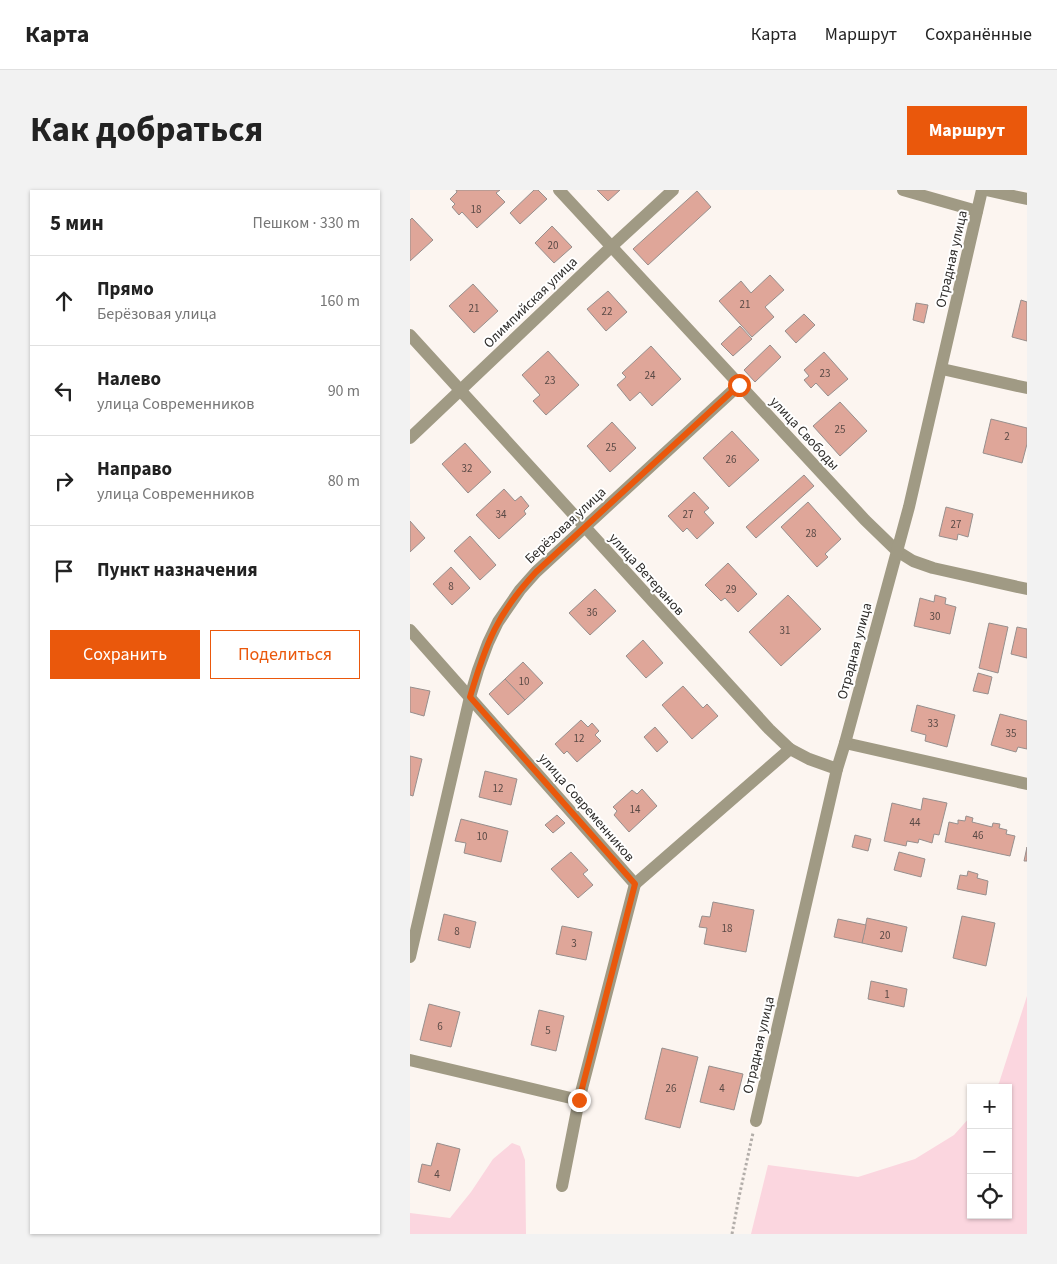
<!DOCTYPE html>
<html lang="ru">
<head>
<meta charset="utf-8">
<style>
	:root { --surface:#fff; --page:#f2f2f2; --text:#222; --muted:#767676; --line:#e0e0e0; --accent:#ea580c }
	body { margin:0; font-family:"Source Sans 3",sans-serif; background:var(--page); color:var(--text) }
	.controls { position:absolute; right:15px; bottom:15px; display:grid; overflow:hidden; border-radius:0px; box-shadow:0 1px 4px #0004 }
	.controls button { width:45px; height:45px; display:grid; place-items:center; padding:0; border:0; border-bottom:1px solid var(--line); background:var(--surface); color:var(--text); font:25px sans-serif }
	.stop { position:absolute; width:15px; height:15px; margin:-11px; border:4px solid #ea580c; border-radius:50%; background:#fff }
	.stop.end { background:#ea580c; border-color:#fff; box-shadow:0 1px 5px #0008 }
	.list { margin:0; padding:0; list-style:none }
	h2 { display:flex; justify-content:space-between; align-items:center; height:65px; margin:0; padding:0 20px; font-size:21px }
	h2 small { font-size:16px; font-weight:400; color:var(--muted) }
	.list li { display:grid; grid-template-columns:32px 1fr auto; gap:15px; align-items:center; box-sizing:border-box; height:90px; padding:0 20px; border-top:1px solid var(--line) }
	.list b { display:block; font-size:19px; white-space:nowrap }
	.list p { margin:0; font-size:16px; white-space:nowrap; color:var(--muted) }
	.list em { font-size:16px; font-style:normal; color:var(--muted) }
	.actions { display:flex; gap:10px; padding:15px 20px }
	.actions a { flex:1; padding:11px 0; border:1px solid var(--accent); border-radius:0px; text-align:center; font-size:18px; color:var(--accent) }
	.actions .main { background:var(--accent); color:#fff }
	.icon { flex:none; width:28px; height:28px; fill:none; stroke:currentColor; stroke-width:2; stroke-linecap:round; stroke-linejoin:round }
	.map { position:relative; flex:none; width:617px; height:1044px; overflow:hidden; border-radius:0px }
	header { display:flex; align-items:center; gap:30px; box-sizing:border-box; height:70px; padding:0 25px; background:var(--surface); border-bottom:1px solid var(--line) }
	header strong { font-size:24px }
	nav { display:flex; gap:28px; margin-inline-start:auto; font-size:18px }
	.intro { display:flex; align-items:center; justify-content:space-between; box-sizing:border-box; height:120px; padding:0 30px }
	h1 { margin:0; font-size:35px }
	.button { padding:12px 22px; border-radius:0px; background:var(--accent); color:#fff; font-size:18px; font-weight:700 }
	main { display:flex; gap:30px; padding:0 30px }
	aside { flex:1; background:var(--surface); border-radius:0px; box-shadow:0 1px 4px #0004 }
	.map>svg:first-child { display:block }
</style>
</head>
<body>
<header>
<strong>Карта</strong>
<nav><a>Карта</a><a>Маршрут</a><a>Сохранённые</a></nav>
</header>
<div class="intro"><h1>Как добраться</h1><a class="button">Маршрут</a></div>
<main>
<aside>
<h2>5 мин<small>Пешком · 330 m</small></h2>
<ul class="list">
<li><svg class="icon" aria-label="ahead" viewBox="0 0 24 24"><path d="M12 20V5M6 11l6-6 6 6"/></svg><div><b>Прямо</b><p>Берёзовая улица</p></div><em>160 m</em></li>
<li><svg class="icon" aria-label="left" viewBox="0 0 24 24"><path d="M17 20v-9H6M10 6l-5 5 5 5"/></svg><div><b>Налево</b><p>улица Современников</p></div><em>90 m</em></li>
<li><svg class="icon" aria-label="right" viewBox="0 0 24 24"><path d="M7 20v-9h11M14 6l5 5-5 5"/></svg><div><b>Направо</b><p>улица Современников</p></div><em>80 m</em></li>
<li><svg class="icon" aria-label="arrive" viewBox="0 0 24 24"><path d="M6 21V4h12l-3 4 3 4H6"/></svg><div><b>Пункт назначения</b></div></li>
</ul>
<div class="actions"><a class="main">Сохранить</a><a>Поделиться</a></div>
</aside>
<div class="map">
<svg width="617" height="1044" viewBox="0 0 617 1044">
	<rect width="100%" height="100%" fill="#fcf5f0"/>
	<g fill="#fbd6df">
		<path d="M617 806V1044H341L358 975 448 987 505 969 544 945 561 926V1025H598V898H585L589 893Z"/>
		<path d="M102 953 110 956 115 970 116 1044H0V1023L40 1028 61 1002 83 969Z"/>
	</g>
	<g fill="#dfa699" stroke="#978f8d">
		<path d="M46 0H90L86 3 95 12 67 38 52 22 49 25 42 17 45 14 40 9 47 2Z"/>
		<path d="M124 0H128L137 9 110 34 100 23Z"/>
		<path d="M187 0H210L198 11Z"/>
		<path d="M287 1 301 17 238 75 223 59Z"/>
		<path d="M2 28 23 50 0 71V30Z"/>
		<path d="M142 36 162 57 144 73 125 53Z"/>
		<path d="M360 85 374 100 355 117 364 127 342 147 309 111 331 91 341 103Z"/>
		<path d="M63 94 88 121 64 143 39 116Z"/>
		<path d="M198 101 217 122 196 141 177 119Z"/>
		<path d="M611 110 617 112V151L602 147Z"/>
		<path d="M506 113 518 115 514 133 503 130Z"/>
		<path d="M394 124 405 135 386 153 375 141Z"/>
		<path d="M330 136 342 149 323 166 311 154Z"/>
		<path d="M360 155 371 167 345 192 334 180Z"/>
		<path d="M241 156 271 189 242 216 230 202 220 211 207 195 216 187 212 183Z"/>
		<path d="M138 161 169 195 136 225 123 211 130 205 112 185Z"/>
		<path d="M414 162 438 189 418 206 406 193 401 198 394 190 399 186 394 180Z"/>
		<path d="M430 212 457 241 430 266 403 236Z"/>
		<path d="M581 229 617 238V254L612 273 573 263Z"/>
		<path d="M202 232 226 258 200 282 177 256Z"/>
		<path d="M322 241 349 270 319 297 293 268Z"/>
		<path d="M55 253 81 282 58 303 32 274Z"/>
		<path d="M394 285 404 296 346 348 336 337Z"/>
		<path d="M94 299 105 311 111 306 119 316 114 321 116 324 89 349 66 325Z"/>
		<path d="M284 302 299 318 294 322 304 333 287 349 277 338 273 342 258 326Z"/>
		<path d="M398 312 431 349 415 364 418 367 407 377 371 337Z"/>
		<path d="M536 317 563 324 558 347 548 344 547 350 529 346Z"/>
		<path d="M0 331 15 348 0 362Z"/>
		<path d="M60 346 86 375 70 390 44 361Z"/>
		<path d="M318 373 347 404 328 422 315 408 311 411 295 395Z"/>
		<path d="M41 377 60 398 42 415 23 394Z"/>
		<path d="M185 399 206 421 180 445 159 423Z"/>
		<path d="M378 405 411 439 371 476 339 442Z"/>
		<path d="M525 405 536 408 535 414 546 417 540 444 504 436 510 408 524 412Z"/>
		<path d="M579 433 598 437 588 483 569 478Z"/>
		<path d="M607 437 617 439V468L601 464Z"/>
		<path d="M233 450 253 473 236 488 216 466Z"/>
		<path d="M113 472 133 493 115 510 95 489Z"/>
		<path d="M568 483 582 487 578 504 563 501Z"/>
		<path d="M95 489 115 510 98 525 79 504Z"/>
		<path d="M273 496 293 518 297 514 308 526 282 549 252 515Z"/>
		<path d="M0 497 20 501 14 526 0 522Z"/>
		<path d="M507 515 545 525 537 557 515 551 516 545 501 541Z"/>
		<path d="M590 524 617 531V559L608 557 606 562 581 555Z"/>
		<path d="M171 530 178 537 182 533 189 541 185 545 191 551 167 572 157 561 154 564 145 554Z"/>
		<path d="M245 537 258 552 247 562 234 547Z"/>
		<path d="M0 566 12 569 3 606 0 605Z"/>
		<path d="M75 581 107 589 101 615 69 607Z"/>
		<path d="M232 599 247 616 219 642 204 625 207 621 203 617 222 600 227 604Z"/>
		<path d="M513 608 537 613 529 645 524 644 522 653 509 649 508 653 497 651 496 656 474 651 482 613 511 620Z"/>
		<path d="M147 625 155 633 143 643 135 635Z"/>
		<path d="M556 626 563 628 562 632 582 637 583 633 590 634 589 638 597 640 596 644 605 646 600 666 535 652 539 632 548 634V630L555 631Z"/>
		<path d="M51 629 98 641 91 672 54 663 56 653 45 651Z"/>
		<path d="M445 645 461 649 458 661 442 657Z"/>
		<path d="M617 657V671H614Z"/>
		<path d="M161 662 178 680 173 684 183 695 168 708 141 679Z"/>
		<path d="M489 662 515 669 511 687 484 680Z"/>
		<path d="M558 681 568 684 567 688 578 691 576 705 547 699 550 685 557 686Z"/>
		<path d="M303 712 344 720 336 762 294 754 297 738 289 737 292 726 300 727Z"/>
		<path d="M34 724 66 732 60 758 28 750Z"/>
		<path d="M552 726 585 733 576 776 543 768Z"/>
		<path d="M457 728 497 737 492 762 452 753Z"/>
		<path d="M428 729 456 735 452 753 424 747Z"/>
		<path d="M152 736 182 742 176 770 146 764Z"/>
		<path d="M461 791 497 799 494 817 458 809Z"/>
		<path d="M19 814 50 822 41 857 10 850Z"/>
		<path d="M129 820 154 826 146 861 121 855Z"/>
		<path d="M252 858 288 867 270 938 235 929Z"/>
		<path d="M299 876 333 884 324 920 290 912Z"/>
		<path d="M27 953 50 959 40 1001 8 992 12 974 21 976Z"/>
	</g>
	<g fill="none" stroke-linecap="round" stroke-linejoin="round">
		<path stroke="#b2ada9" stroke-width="3" stroke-dasharray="2.5 2.5" stroke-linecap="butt" d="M322 1044 329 1007 343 943"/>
		<g stroke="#a09a84" stroke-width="12">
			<path d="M149 0 455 330 487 361 503 371 523 378 617 399"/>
			<path d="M493 0 567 21"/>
			<path d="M576 0 617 9"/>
			<path d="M0 145 359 539 380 559 399 569 427 579"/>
			<path d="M532 179 617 198"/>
			<path d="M0 248 201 57 263 0"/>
			<path d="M0 440 225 694 169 910 152 996"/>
			<path d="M435 553 617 594"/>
			<path d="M225 694 380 559"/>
			<path d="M0 767 60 507 68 480 78 453 88 432 110 400 126 382 329 195"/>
			<path d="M0 870 169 910"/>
			<path d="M346 931 427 579 435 553 499 317 572 0"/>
		</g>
	</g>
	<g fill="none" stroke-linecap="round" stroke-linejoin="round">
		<path stroke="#ea580c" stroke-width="6" d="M169 910 225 694 60 507C76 453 87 424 126 382L329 195"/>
	</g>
	<g text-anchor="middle" stroke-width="4" stroke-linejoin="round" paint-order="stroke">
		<g font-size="11" fill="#5a4a46">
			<text x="66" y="23">18</text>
			<text x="143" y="59">20</text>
			<text x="335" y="118">21</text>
			<text x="64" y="122">21</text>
			<text x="197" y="125">22</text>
			<text x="415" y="187">23</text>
			<text x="240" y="189">24</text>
			<text x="140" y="194">23</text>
			<text x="430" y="243">25</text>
			<text x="597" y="250">2</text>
			<text x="201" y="261">25</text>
			<text x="321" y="273">26</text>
			<text x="57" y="282">32</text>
			<text x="91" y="328">34</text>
			<text x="278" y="328">27</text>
			<text x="546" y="338">27</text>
			<text x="401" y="347">28</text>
			<text x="41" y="400">8</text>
			<text x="321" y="403">29</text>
			<text x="182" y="426">36</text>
			<text x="525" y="430">30</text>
			<text x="375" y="444">31</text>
			<text x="114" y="495">10</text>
			<text x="523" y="537">33</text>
			<text x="601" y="547">35</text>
			<text x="169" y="552">12</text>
			<text x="88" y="602">12</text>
			<text x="225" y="623">14</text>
			<text x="505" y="636">44</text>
			<text x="568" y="649">46</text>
			<text x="72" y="650">10</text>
			<text x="317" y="742">18</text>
			<text x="47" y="745">8</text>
			<text x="475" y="749">20</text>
			<text x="164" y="757">3</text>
			<text x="477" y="808">1</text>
			<text x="30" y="840">6</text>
			<text x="138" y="844">5</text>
			<text x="261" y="902">26</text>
			<text x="312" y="902">4</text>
			<text x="27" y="988">4</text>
		</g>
		<g font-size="14" fill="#2e2c2a" stroke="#fff">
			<text transform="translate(541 69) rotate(-77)" y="5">Отрадная улица</text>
			<text transform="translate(120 112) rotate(-44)" y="5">Олимпийская улица</text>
			<text transform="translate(395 243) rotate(47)" y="5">улица Свободы</text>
			<text transform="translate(155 335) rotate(-43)" y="5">Берёзовая улица</text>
			<text transform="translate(237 384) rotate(48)" y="5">улица Ветеранов</text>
			<text transform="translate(444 461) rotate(-75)" y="5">Отрадная улица</text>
			<text transform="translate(177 617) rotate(49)" y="5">улица Современников</text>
			<text transform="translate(348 855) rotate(-77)" y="5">Отрадная улица</text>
		</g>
	</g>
</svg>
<div class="controls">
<button>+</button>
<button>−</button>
<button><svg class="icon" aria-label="locate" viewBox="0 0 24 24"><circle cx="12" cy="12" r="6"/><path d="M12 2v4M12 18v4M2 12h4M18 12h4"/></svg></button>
</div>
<div class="stop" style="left:329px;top:195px"></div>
<div class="stop end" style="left:169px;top:910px"></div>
</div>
</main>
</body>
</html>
